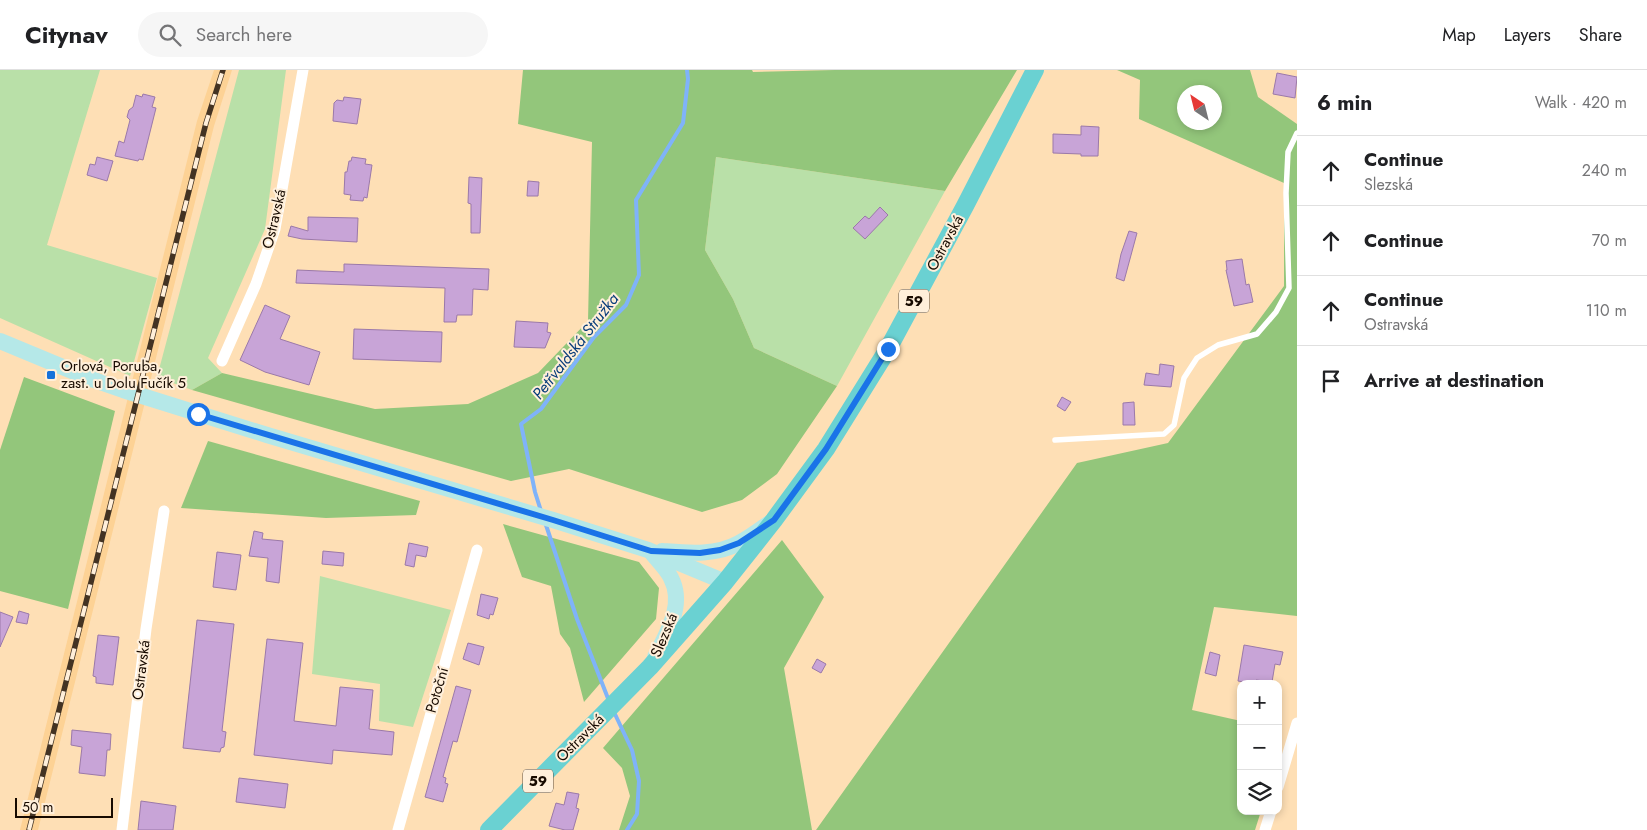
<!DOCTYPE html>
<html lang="en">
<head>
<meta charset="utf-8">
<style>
	:root { --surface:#fff; --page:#f6f6f6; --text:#202124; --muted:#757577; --line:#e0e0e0 }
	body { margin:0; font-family:Jost,sans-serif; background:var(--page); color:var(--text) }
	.controls { position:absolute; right:15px; bottom:15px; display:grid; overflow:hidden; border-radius:10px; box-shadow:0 2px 8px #0003 }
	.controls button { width:45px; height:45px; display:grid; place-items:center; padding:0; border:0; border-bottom:1px solid var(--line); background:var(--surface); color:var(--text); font:25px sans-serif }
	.compass { position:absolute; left:1177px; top:15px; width:45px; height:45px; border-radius:50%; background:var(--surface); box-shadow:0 2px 8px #0003; rotate:325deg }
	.scale { position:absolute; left:15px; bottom:12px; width:98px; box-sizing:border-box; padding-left:5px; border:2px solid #170a00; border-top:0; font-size:14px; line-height:18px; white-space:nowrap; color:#170a00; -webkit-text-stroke:4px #ffefda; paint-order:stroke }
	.stop { position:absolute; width:15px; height:15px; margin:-11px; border:4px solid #1a73e8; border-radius:50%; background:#fff }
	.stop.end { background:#1a73e8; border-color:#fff; box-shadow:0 1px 5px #0008 }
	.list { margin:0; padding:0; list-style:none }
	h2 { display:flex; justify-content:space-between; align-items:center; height:65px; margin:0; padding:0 20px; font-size:21px }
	h2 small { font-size:16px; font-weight:400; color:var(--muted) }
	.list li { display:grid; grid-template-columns:32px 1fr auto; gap:15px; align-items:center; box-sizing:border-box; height:70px; padding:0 20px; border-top:1px solid var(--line) }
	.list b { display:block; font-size:19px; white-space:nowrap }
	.list p { margin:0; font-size:16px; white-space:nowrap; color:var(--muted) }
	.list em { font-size:16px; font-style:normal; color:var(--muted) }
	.icon { flex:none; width:28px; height:28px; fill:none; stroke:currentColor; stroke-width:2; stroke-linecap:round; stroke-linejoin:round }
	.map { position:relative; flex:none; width:1297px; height:760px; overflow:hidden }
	header { display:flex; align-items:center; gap:30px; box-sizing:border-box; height:70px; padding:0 25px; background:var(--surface); border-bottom:1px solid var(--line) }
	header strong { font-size:24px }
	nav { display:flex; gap:28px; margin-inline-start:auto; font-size:18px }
	.search { width:350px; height:45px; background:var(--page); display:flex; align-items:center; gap:12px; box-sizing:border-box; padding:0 18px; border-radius:28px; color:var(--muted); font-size:19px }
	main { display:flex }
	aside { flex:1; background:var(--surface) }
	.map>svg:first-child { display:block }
</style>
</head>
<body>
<header>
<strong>Citynav</strong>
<div class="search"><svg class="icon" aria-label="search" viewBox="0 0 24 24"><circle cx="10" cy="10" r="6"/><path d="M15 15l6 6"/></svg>Search here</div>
<nav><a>Map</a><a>Layers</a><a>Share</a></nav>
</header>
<main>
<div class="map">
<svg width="1297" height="760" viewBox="0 0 1297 760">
	<rect width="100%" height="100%" fill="#fedfb5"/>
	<path fill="#fdd295" d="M214 0H232L214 56 38 760H20L197 51Z"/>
	<g fill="#b9e0a8">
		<path d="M0 0H100L47 175 157 208 130 306 0 248Z"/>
		<path d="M239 0H286L265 159 208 288 222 303 192 320 157 307Z"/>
		<path d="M716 87 945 121 837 316 754 278 733 229 705 180Z"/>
		<path d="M320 506 451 540 413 657 379 651 380 614 312 604Z"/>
	</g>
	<g fill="#93c67b" fill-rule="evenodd">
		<path d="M523 0H752L753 2 835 0H1017L945 121 716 87 705 180 733 229 754 278 837 316 777 404 742 430 702 442 569 399 511 411 192 320 222 303 375 339 468 334 538 303 588 251 592 72 518 54Z"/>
		<path d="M1117 0H1250L1258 27 1297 54V546L1214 537 1192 640 1241 651V741H1261L1255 760H816L1077 393 1168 373 1284 216V113L1139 49 1140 10ZM1184 22H1214V52H1184Z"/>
		<path d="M24 307 115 341 68 539 0 521V380Z"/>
		<path d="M208 371 420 431 416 445 326 448 181 438Z"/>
		<path d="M503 454 639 492 659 518 656 549 584 632 570 578 560 564 551 516 522 507Z"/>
		<path d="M782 470 824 527 784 598 812 760H619L630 726 622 698 603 678Z"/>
	</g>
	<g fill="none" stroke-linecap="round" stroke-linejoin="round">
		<g stroke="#7fb3f9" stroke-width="4">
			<path d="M541 441 535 422 521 354 541 339 594 267 626 235 639 205 636 130 683 53 688 9 687 0"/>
			<path d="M545 452 577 549 609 631"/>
			<path d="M613 640 632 680 639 711 637 744 627 760"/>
		</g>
	</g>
	<g fill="#c8a4d7" stroke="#9b79a9">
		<path d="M1277 3 1297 7 1295 28 1273 24Z"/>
		<path d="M143 24 155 27 152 37 156 38 143 90 139 89 138 91 115 86 119 71 124 73 130 50 127 47 129 40 133 37 136 25 142 27Z"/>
		<path d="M344 27 361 29 357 54 333 51 334 33 337 30 343 31Z"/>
		<path d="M1081 56 1099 57 1098 86H1081V84L1053 83V64L1081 65Z"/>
		<path d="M97 87 113 91 107 111 87 105 90 94 95 95Z"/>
		<path d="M352 87 366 89 365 94 372 95 367 128 364 127 363 131 350 130 351 125 344 124 345 102H347L349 91H351Z"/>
		<path d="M469 107 482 108 480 163H471V134L468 133Z"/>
		<path d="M528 111 539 112 538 126H527Z"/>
		<path d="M880 137 888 145 865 169 853 158 865 146 869 149Z"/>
		<path d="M308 147 358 148 357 172 302 169 288 166 291 156 308 161Z"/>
		<path d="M1129 161 1137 163 1124 211 1116 208 1121 184Z"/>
		<path d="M1242 189 1246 215 1249 214 1253 232 1234 236 1226 200H1227L1226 191Z"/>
		<path d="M344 194 489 199 488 220 473 219 472 245H457L456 252H444L445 218 296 213 297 200 344 202Z"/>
		<path d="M265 235 290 246 280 269 320 282 309 315 265 302 240 290Z"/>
		<path d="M516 251 548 253 547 262 551 263 545 278 514 277Z"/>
		<path d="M354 259 442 262 441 292 353 289Z"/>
		<path d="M1160 294 1174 296 1171 317 1144 315 1146 303 1159 305Z"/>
		<path d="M1062 327 1071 332 1065 341 1057 336Z"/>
		<path d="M1134 332 1135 355H1123V333Z"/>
		<path d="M254 461 263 463 262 469 283 471 279 513 266 511 268 488 249 486Z"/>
		<path d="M409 473 428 477 426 487 416 485 414 497 405 495Z"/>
		<path d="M323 481 344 483 343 496 322 494Z"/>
		<path d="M217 482 241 485 236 520 213 517Z"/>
		<path d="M481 524 498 528 493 545 490 544 489 549 477 545Z"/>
		<path d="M19 541 29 544 27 554 16 552Z"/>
		<path d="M0 542 13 547 0 577Z"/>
		<path d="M197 550 234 554 222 661 226 662 224 677 221 678 220 682 183 678Z"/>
		<path d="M98 565 119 567 113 615 96 613V607L93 606Z"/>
		<path d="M267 569 303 573 294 651 336 656 340 617 373 620 369 659 394 662 392 685 333 680 332 694 254 685Z"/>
		<path d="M468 573 484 577 479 595 463 589Z"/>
		<path d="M1244 575 1283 582 1280 595 1275 594 1272 612 1256 610 1255 614 1238 611Z"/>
		<path d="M1210 582 1220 585 1216 606 1205 603Z"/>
		<path d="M817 589 826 594 821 603 812 598Z"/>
		<path d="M456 616 471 620 457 672 453 671 443 707 446 708 445 713 448 714 443 732 425 727Z"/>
		<path d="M72 660 111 664 110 680H107L105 706 79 703 82 677 71 675Z"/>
		<path d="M239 708 288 714 285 738 236 732Z"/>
		<path d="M567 722 579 724 576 738 579 739 573 760H565L549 756 556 733 564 735Z"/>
		<path d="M141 731 176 736 173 760H138Z"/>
	</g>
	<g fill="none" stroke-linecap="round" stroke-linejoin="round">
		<path stroke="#fff" stroke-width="5.5" d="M1055 370 1164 364 1174 355 1184 308 1197 288 1218 275 1257 264 1276 242 1289 218 1286 123 1288 82 1297 63"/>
		<g stroke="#fff" stroke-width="11">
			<path d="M222 291 256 214 275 159 303 0"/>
			<path d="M1278 717 1297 653"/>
			<path d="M122 760 146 559 164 441"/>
			<path d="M398 760 477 480"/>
			<path d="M1265 760 1271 741"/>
		</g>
		<g stroke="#b5e8e8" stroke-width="16">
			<path d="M0 271 94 310 123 320 267 365 553 450 648 480 725 512"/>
			<path d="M662 481C688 483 715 486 739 473 749 468 758 461 768 454"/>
			<path d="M652 483C658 491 667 499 671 508 685 535 667 563 655 587"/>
		</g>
		<path stroke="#6ad1d2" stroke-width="18" d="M489 760 650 597 725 512 774 450 826 379 888 279 965 136 1035 0"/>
		<g stroke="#433323" stroke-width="5.5">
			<path id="rail" d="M29 760 206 53 223 0"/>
		</g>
		<use href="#rail" stroke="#ffefda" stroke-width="4" stroke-dasharray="11" stroke-linecap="butt"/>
	</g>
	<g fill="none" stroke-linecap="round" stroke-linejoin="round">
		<path stroke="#1a73e8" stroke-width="6" d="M198 344 553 450 651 481 700 483 720 480 739 473 774 450 826 379 888 279"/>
	</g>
	<rect fill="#1571da" stroke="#ffefda" stroke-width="2" x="46" y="300" width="10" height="10" rx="2.5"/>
	<g text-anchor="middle" stroke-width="4" stroke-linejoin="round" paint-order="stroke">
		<g fill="#ffefda" stroke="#5d4f41" stroke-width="1">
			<rect x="899" y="219.5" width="30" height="23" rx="4"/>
			<rect x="523" y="699.5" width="30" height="23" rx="4"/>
		</g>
		<g font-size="14" font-weight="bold" fill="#170a00">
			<text x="914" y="236">59</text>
			<text x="538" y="716">59</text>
		</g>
		<g font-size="15" fill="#170a00" stroke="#ffefda">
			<text transform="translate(274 149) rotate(-77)" y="5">Ostravská</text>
			<text transform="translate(945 173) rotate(-62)" y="5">Ostravská</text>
			<text transform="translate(664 565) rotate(-67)" y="5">Slezská</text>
			<text transform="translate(141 600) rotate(-83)" y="5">Ostravská</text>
			<text transform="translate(437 620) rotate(-74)" y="5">Potoční</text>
			<text transform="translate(580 668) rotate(-45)" y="5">Ostravská</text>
		</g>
		<g font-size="15" fill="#170a00" stroke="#ffefda" text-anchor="start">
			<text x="61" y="301">Orlová, Poruba,<tspan x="61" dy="17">zast. u Dolu Fučík 5</tspan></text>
		</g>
		<g font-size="16" font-style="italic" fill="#093d7b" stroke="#ffefda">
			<text transform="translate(575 276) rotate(-52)" y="6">Petřvaldská Stružka</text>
		</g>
	</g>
</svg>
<div class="controls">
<button>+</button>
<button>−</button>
<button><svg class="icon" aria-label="layers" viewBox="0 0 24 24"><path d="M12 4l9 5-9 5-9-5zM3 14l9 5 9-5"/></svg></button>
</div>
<svg class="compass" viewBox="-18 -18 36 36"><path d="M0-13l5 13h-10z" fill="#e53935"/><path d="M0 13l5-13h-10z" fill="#757577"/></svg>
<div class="scale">50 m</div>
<div class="stop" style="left:198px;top:344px"></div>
<div class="stop end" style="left:888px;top:279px"></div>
</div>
<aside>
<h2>6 min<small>Walk · 420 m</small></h2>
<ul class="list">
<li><svg class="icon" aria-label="ahead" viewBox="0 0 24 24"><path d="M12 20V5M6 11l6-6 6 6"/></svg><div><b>Continue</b><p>Slezská</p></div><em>240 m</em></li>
<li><svg class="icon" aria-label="ahead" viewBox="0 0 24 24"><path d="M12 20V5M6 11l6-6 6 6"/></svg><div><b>Continue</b></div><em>70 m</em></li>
<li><svg class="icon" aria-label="ahead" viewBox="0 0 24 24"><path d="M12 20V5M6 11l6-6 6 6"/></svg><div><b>Continue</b><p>Ostravská</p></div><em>110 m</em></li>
<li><svg class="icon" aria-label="arrive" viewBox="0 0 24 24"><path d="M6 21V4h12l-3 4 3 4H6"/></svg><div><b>Arrive at destination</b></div></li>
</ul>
</aside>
</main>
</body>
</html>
